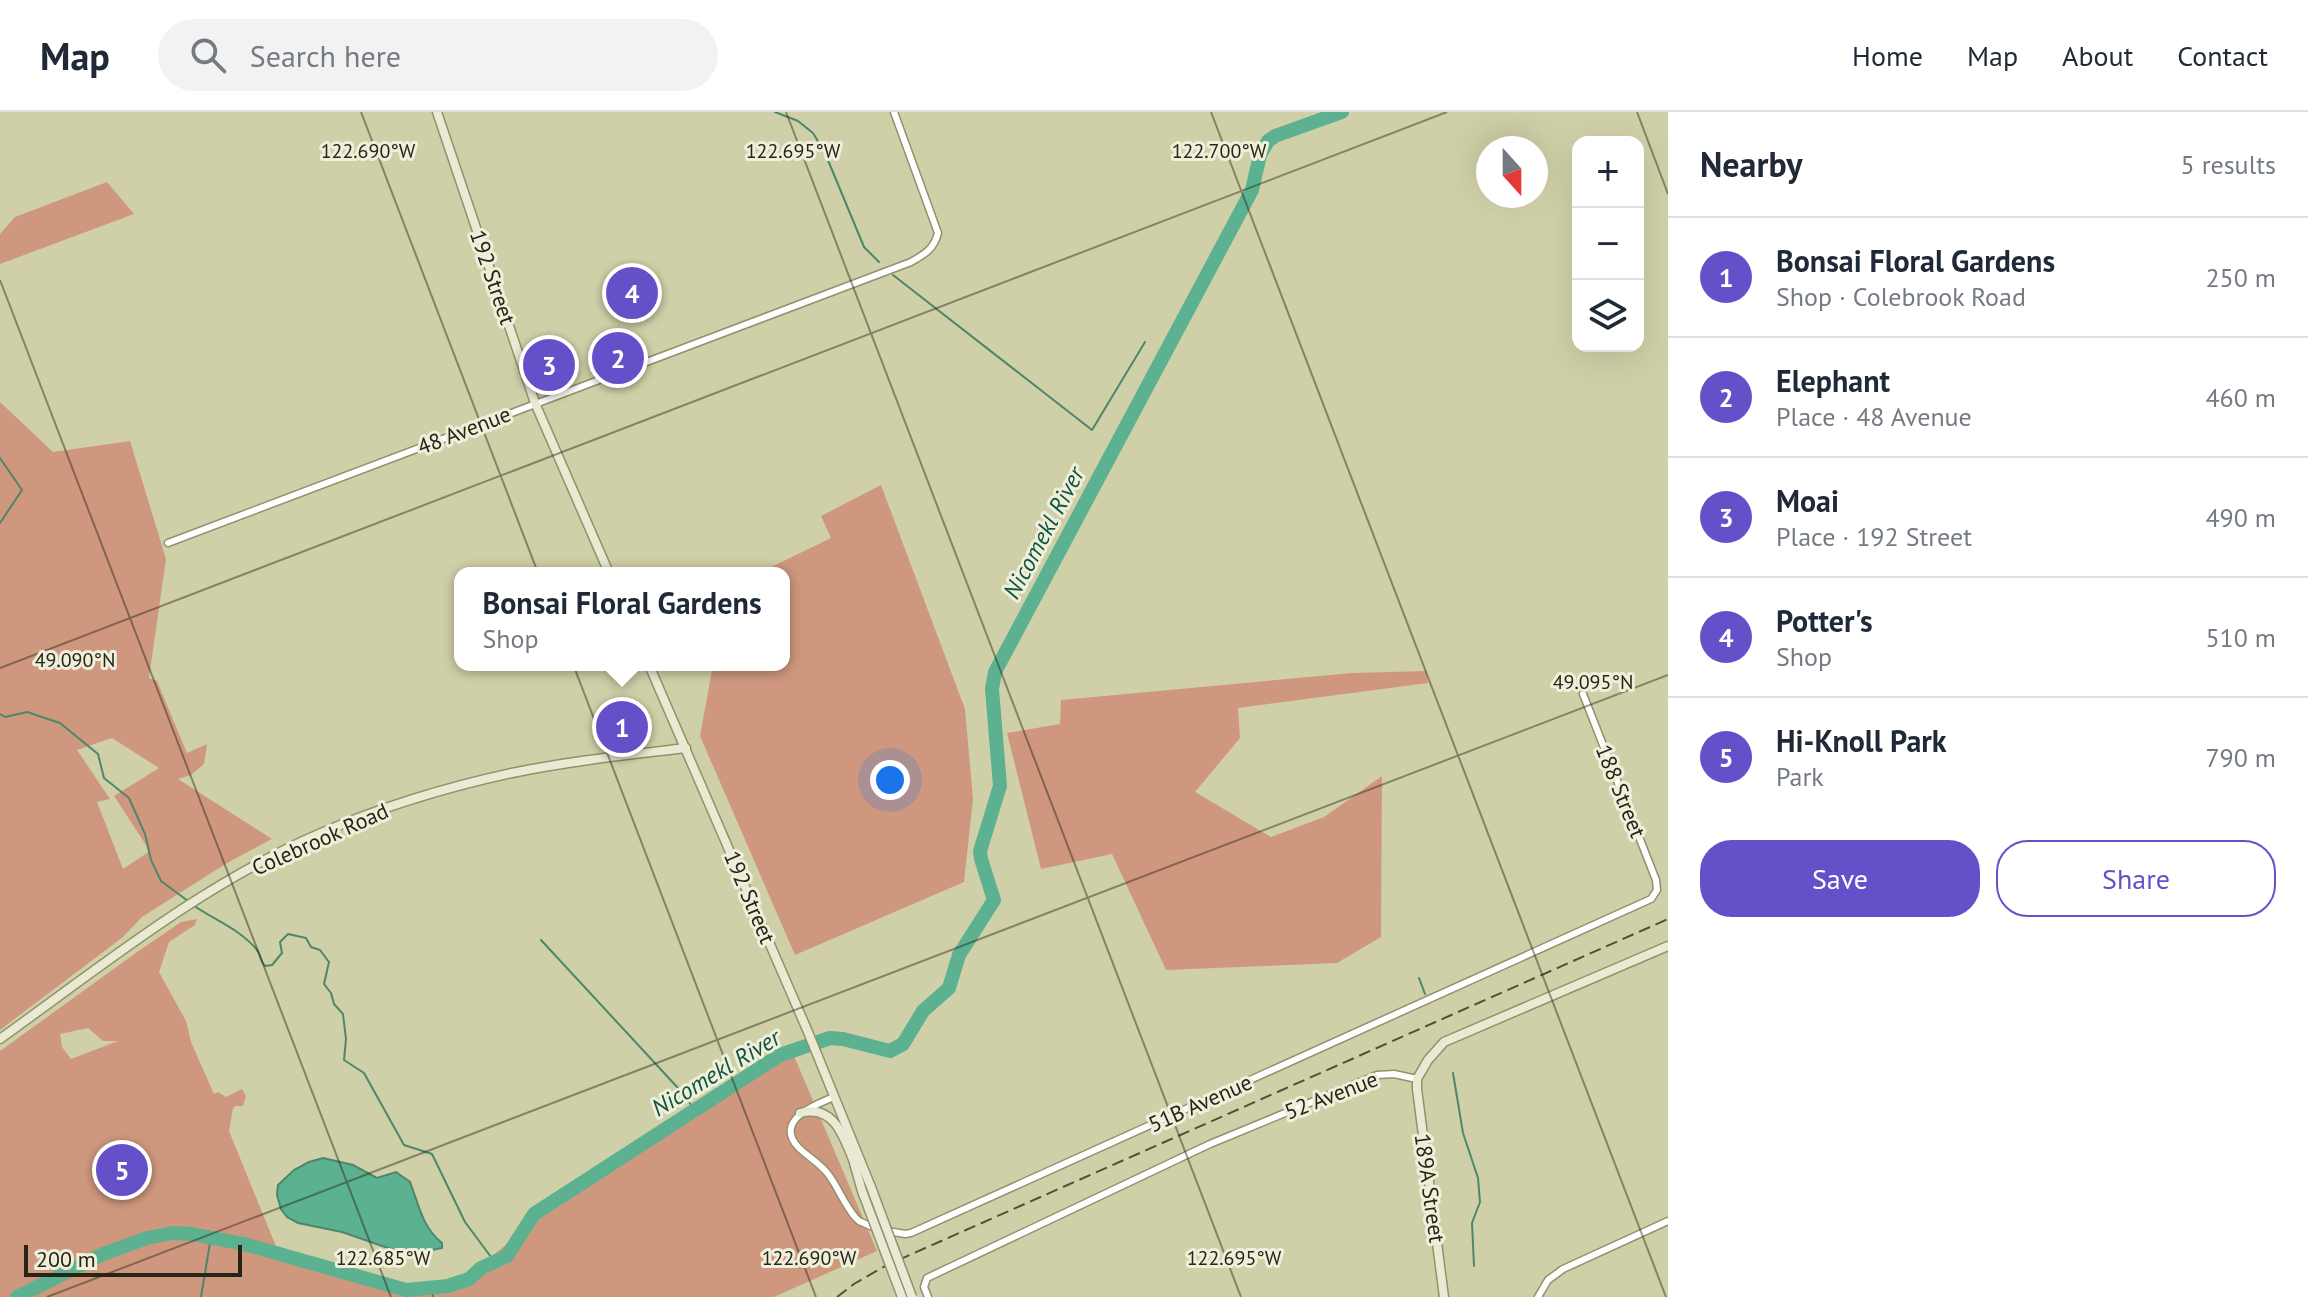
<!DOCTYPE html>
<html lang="en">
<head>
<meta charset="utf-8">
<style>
	:root { --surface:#fff; --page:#f2f2f3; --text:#1f2937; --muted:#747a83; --line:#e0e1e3; --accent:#6650c9 }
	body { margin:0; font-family:"PT Sans",sans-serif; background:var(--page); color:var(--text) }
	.controls { position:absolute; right:24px; top:24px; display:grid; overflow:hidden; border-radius:16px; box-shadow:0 8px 32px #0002 }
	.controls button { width:72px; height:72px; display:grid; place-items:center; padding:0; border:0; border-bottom:2px solid var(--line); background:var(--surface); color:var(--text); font:40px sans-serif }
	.compass { position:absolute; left:1476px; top:24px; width:72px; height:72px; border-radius:50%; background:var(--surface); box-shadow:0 8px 32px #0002; rotate:159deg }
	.scale { position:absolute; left:24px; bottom:20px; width:218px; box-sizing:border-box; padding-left:8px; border:4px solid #262516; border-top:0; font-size:22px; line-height:28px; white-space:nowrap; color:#262516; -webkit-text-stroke:6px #efefdb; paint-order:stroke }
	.you { position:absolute; left:890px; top:668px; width:28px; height:28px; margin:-20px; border:6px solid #fff; border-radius:50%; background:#1a73e8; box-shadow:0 0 0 12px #1a73e833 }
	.badge { display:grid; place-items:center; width:52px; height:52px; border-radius:50%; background:var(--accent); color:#fff; font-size:26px; font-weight:700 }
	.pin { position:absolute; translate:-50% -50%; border:4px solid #fff; box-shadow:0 2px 8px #0006 }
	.popup { position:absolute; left:454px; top:455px; width:336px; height:104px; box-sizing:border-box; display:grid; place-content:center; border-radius:16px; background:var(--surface); filter:drop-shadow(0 2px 6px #0005); font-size:26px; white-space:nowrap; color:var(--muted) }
	.popup b { font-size:30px; color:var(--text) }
	.popup::after { content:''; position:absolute; left:50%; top:100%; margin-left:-16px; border:16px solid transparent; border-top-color:var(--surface) }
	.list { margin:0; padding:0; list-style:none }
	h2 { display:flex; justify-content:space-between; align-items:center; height:104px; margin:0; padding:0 32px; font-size:34px }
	h2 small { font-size:26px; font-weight:400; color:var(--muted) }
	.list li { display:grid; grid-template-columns:52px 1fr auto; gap:24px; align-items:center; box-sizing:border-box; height:120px; padding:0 32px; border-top:2px solid var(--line) }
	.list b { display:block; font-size:30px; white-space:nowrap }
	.list p { margin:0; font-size:26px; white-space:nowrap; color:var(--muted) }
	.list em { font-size:26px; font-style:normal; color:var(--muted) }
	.actions { display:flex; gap:16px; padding:24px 32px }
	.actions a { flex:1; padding:18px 0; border:2px solid var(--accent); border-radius:32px; text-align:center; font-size:28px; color:var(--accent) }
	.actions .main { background:var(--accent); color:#fff }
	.icon { flex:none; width:44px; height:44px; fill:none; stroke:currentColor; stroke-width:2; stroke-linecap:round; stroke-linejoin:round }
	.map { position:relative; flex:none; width:1668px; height:1185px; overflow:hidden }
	header { display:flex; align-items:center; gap:48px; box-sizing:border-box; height:112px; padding:0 40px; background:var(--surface); border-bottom:2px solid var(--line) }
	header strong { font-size:38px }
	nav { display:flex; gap:44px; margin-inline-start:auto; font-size:28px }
	.search { width:560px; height:72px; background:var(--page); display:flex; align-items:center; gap:20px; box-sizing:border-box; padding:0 28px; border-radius:44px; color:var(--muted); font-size:30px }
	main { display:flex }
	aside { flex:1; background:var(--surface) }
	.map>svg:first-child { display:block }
</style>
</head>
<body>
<header>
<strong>Map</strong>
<div class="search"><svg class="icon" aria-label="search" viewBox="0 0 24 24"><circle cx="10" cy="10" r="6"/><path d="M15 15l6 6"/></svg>Search here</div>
<nav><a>Home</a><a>Map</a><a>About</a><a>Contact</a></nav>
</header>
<main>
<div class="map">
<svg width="1668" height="1185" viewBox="0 0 1668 1185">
	<rect width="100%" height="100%" fill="#d0d0a8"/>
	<g fill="#cf987e" fill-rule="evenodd">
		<path d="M107 70 134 102 0 152V122L15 105Z"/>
		<path d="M0 290 53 340 130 329 166 447 149 566 157 569 187 641 207 632 204 652 191 663 178 667 272 727 227 751 142 805 123 825 0 918ZM112 626 159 656 114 684 150 739 123 757 97 690 110 687 77 638Z"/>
		<path d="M881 373 965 597 973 687 964 770 795 843 700 624 713 553H784V461H759L831 426 821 404Z"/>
		<path d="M1426 559 1428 571 1238 596 1240 626 1195 680 1271 725 1324 705 1382 664 1381 825 1337 851 1166 858 1112 742 1041 757 1007 621 1060 612 1061 588 1352 561Z"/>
		<path d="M197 807 195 813 169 830 159 860 186 909 191 930 214 982 218 980 226 985 242 977 246 984 243 994H236L233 996 229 1019 280 1144 323 1155 405 1173 433 1174 458 1169 474 1159 555 1092 623 1042 685 1005 759 955 794 944 877 1139 774 1185H0V939L140 838 181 810ZM88 916 103 929H118L71 947 62 935 60 922Z"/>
	</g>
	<path fill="#5cb191" stroke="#4c876c" stroke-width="2" d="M323 1046 353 1053 377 1066 396 1060 410 1070C419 1093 422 1115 442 1131V1136L408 1143 342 1120 298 1111 287 1105 281 1097 277 1083 278 1073 294 1058 309 1050Z"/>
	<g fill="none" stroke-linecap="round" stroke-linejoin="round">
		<g stroke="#4c876c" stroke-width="2">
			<path d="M775 0 798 9 813 21 825 41 864 135 879 150"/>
			<path d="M893 163 1092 318 1145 230"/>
			<path d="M0 346 22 378 0 411"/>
			<path d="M0 602 5 605 27 600 60 611 98 642 104 666 129 686 145 722 151 748 161 769 188 789"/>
			<path d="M193 793C214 808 240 817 257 838 261 843 260 849 265 854L272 853 282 841 280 830 288 822 306 826 311 835 320 838 329 850 324 872 331 881 334 892 343 902 346 927 344 948 364 961 404 1033 432 1042 465 1110 494 1149"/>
			<path d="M541 828 678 976 695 998"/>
			<path d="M1419 866 1425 882"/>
			<path d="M1453 961 1463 1021 1478 1066 1480 1090 1472 1111 1474 1154"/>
			<path d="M433 1177V1185"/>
			<path d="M201 1185 211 1125"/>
		</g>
		<path stroke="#5cb191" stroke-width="14" d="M17 1185 103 1142 147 1126 173 1121 192 1122 244 1132 406 1178 448 1174 469 1167 481 1156 507 1144 534 1102 780 943 830 926 843 927 890 939 903 932 923 899 949 876 959 843 994 788 981 747 980 739 1000 674 992 577 995 560 1252 78 1260 43 1268 29 1275 24 1342 0"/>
		<g stroke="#91916b" stroke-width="9">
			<g id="street">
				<path d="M168 431 911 150C925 142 934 137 938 121L894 0"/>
				<path d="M834 985C814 993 773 1009 799 1036 808 1045 820 1051 828 1062 838 1075 844 1092 855 1105L859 1109 877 1117"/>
				<path d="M888 1119 905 1122 911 1121 1651 787 1657 778 1656 768 1583 582"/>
				<path d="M928 1185 924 1175 927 1166 1210 1032 1377 963 1394 962 1417 967"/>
				<path d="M1538 1185 1548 1168 1563 1157 1668 1109"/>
			</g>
		</g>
		<g stroke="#91916b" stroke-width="11">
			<g id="secondary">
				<path d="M437 0 535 291 609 461"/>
				<path d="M649 553 808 920 871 1075"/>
				<path d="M0 927C103 853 204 771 321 721 382 695 447 675 512 661 569 649 628 643 686 636"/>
				<path d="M800 1001C836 991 845 1029 856 1055"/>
				<path d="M854 1051 862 1079"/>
				<path d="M1444 1185 1417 977V967L1428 948 1444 930 1668 834"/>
			</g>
		</g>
		<use href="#street" stroke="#fff" stroke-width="6"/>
		<use href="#secondary" stroke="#eae9d4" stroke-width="8"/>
		<path stroke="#50503a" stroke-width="2" stroke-dasharray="12 6" stroke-linecap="butt" d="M837 1185 854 1172 887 1153 1668 807"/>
		<g stroke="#91916b" stroke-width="11" stroke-linecap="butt">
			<g id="secondary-bridge">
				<path d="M871 1075 912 1185"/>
				<path d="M862 1079 902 1185"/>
			</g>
		</g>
		<use href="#secondary-bridge" stroke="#eae9d4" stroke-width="8"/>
	</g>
	<path fill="none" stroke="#262516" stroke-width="2" stroke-opacity="0.45" d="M361 0 816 1185M786 0 1241 1185M1211 0 1666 1185M1637 0 1668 82M0 168 391 1185M0 556 1447 0M47 1185 1668 563"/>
	<g text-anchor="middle" stroke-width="6" stroke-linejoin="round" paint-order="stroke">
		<g font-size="22" fill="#262516" stroke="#efefdb">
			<text transform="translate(493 165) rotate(71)" y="8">192 Street</text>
			<text transform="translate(464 318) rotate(-21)" y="8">48 Avenue</text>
			<text transform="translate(1621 679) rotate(68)" y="8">188 Street</text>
			<text transform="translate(320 727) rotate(-24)" y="8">Colebrook Road</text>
			<text transform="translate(750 785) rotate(67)" y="8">192 Street</text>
			<text transform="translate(1331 983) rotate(-21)" y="8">52 Avenue</text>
			<text transform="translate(1200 991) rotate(-24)" y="8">51B Avenue</text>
			<text transform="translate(1430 1076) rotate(82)" y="8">189A Street</text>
		</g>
		<g font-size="24" font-style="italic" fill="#0e543f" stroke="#efefdb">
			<text transform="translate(1044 421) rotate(-62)" y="8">Nicomekl River</text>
			<text transform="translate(716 961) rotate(-31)" y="8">Nicomekl River</text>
		</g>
	</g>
	<g font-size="20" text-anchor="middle" fill="#262516" stroke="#efefdb" stroke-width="6" stroke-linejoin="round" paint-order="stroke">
		<text x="368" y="46">122.690°W</text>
		<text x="793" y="46">122.695°W</text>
		<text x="1219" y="46">122.700°W</text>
		<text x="75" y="555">49.090°N</text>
		<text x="1593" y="577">49.095°N</text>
		<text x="383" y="1153">122.685°W</text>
		<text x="809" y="1153">122.690°W</text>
		<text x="1234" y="1153">122.695°W</text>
	</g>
</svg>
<div class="controls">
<button>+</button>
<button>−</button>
<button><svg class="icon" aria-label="layers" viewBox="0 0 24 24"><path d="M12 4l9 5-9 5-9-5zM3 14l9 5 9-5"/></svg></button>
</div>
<svg class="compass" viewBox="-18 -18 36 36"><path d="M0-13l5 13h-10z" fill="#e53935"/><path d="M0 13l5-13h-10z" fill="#747a83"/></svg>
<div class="scale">200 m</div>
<div class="you"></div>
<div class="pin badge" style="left:622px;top:615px">1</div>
<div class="popup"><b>Bonsai Floral Gardens</b>Shop</div>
<div class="pin badge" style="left:618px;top:246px">2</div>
<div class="pin badge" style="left:549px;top:253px">3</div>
<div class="pin badge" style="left:632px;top:181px">4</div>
<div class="pin badge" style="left:122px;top:1058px">5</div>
</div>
<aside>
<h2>Nearby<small>5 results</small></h2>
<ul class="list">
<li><span class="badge">1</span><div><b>Bonsai Floral Gardens</b><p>Shop · Colebrook Road</p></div><em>250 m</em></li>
<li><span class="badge">2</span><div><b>Elephant</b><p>Place · 48 Avenue</p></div><em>460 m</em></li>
<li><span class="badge">3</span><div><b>Moai</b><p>Place · 192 Street</p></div><em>490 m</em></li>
<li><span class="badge">4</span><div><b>Potter's</b><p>Shop</p></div><em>510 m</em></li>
<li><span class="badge">5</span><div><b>Hi-Knoll Park</b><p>Park</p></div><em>790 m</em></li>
</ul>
<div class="actions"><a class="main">Save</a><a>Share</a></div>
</aside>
</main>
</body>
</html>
